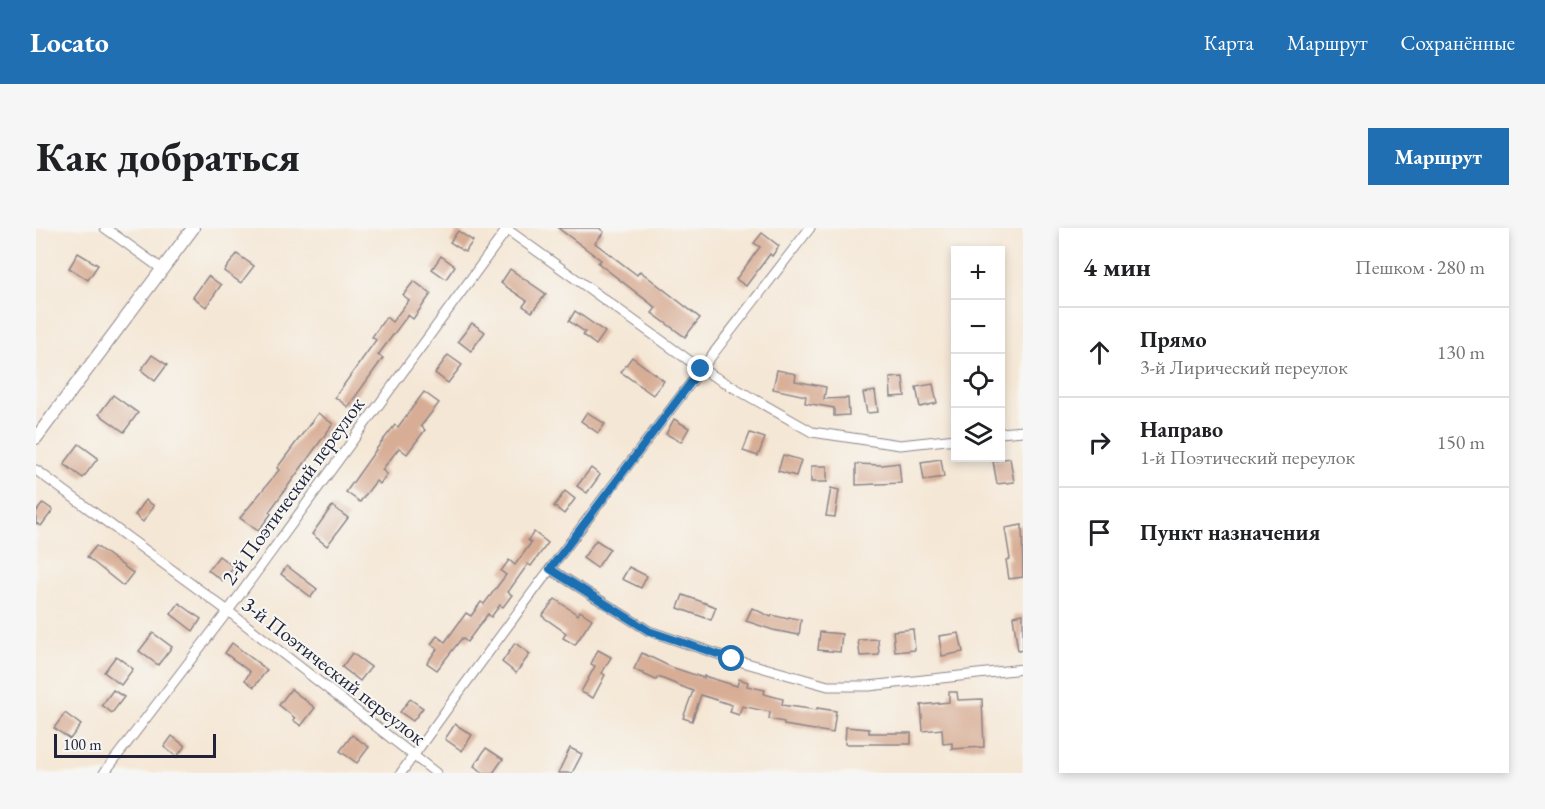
<!DOCTYPE html>
<html lang="ru">
<head>
<meta charset="utf-8">
<style>
	:root { --surface:#fff; --page:#f6f6f6; --text:#202124; --muted:#757577; --line:#e0e0e0; --accent:#1f6fb2 }
	body { margin:0; font-family:"EB Garamond",serif; background:var(--page); color:var(--text) }
	.controls { position:absolute; right:18px; top:18px; display:grid; overflow:hidden; border-radius:0px; box-shadow:0 3px 9px #0003 }
	.controls button { width:54px; height:54px; display:grid; place-items:center; padding:0; border:0; border-bottom:2px solid var(--line); background:var(--surface); color:var(--text); font:30px sans-serif }
	.scale { position:absolute; left:18px; bottom:15px; width:162px; box-sizing:border-box; padding-left:6px; border:3px solid #22223b; border-top:0; font-size:16px; line-height:21px; white-space:nowrap; color:#22223b; -webkit-text-stroke:4px #f6f6f2; paint-order:stroke }
	.stop { position:absolute; width:18px; height:18px; margin:-14px; border:4px solid #1f6fb2; border-radius:50%; background:#fff }
	.stop.end { background:#1f6fb2; border-color:#fff; box-shadow:0 2px 6px #0008 }
	.list { margin:0; padding:0; list-style:none }
	h2 { display:flex; justify-content:space-between; align-items:center; height:78px; margin:0; padding:0 24px; font-size:26px }
	h2 small { font-size:20px; font-weight:400; color:var(--muted) }
	.list li { display:grid; grid-template-columns:39px 1fr auto; gap:18px; align-items:center; box-sizing:border-box; height:90px; padding:0 24px; border-top:2px solid var(--line) }
	.list b { display:block; font-size:22px; white-space:nowrap }
	.list p { margin:0; font-size:20px; white-space:nowrap; color:var(--muted) }
	.list em { font-size:20px; font-style:normal; color:var(--muted) }
	.icon { flex:none; width:33px; height:33px; fill:none; stroke:currentColor; stroke-width:2; stroke-linecap:round; stroke-linejoin:round }
	.map { position:relative; flex:none; width:987px; height:545px; overflow:hidden; border-radius:0px }
	header { display:flex; align-items:center; gap:36px; box-sizing:border-box; height:84px; padding:0 30px; background:var(--accent); color:#fff }
	header strong { font-size:28px }
	nav { display:flex; gap:33px; margin-inline-start:auto; font-size:21px }
	.intro { display:flex; align-items:center; justify-content:space-between; box-sizing:border-box; height:144px; padding:0 36px }
	h1 { margin:0; font-size:42px }
	.button { padding:15px 27px; border-radius:0px; background:var(--accent); color:#fff; font-size:21px; font-weight:700 }
	main { display:flex; gap:36px; padding:0 36px }
	aside { flex:1; background:var(--surface); border-radius:0px; box-shadow:0 3px 9px #0003 }
	.map>svg:first-child { display:block }
</style>
</head>
<body>
<header>
<strong>Locato</strong>
<nav><a>Карта</a><a>Маршрут</a><a>Сохранённые</a></nav>
</header>
<div class="intro"><h1>Как добраться</h1><a class="button">Маршрут</a></div>
<main>
<div class="map">
<svg width="987" height="545" viewBox="0 0 987 545">
	<rect width="100%" height="100%" fill="#f6f6f2"/>
	<filter id="ink" filterUnits="userSpaceOnUse"><feTurbulence type="fractalNoise" baseFrequency=".0167" numOctaves="2"/><feDisplacementMap in="SourceGraphic" scale="12" xChannelSelector="R" yChannelSelector="G"/><feConvolveMatrix kernelMatrix="1 2 1 2 8 2 1 2 1" color-interpolation-filters="sRGB"/></filter>
	<filter id="wash" filterUnits="userSpaceOnUse"><feTurbulence type="fractalNoise" baseFrequency=".008" numOctaves="4" result="noise"/><feDisplacementMap in="SourceGraphic" scale="24" xChannelSelector="R" yChannelSelector="G"/><feGaussianBlur stdDeviation="1.35" result="paint"/><feColorMatrix in="noise" values="0 0 0 0 0 0 0 0 0 0 0 0 0 0 0 0 0 1.4 0 .05"/><feComposite in="paint" operator="in"/></filter>
	<g filter="url(#wash)">
		<rect width="100%" height="100%" fill="#f5e7d5"/>
		<g id="blocks">
			<g fill="#d8ad95">
				<path d="M522 0H563L568 4 559 15 601 47 604 43 664 90 649 109 616 85 620 80 562 35 565 32Z"/>
				<path d="M422 3 437 13 429 24 414 14Z"/>
				<path d="M726 5 743 18 736 28 734 26 710 58 700 51 724 19 718 15Z"/>
				<path d="M42 25 62 37 52 52 33 40Z"/>
				<path d="M201 26 218 38 205 55 188 43Z"/>
				<path d="M405 28 419 38 410 51 396 41Z"/>
				<path d="M474 41 510 66 496 84 487 78 491 73 465 55Z"/>
				<path d="M172 48 185 57 170 79 157 69Z"/>
				<path d="M378 53 395 66 377 91 372 87 342 127 347 130 312 179 299 169 340 112 336 109 350 89 356 94 373 72 367 67Z"/>
				<path d="M539 83 569 104 560 117 547 107 549 104 533 93Z"/>
				<path d="M436 95 449 104 435 123 422 113Z"/>
				<path d="M116 127 131 137 119 153 105 142Z"/>
				<path d="M412 127 426 137 412 155 399 145Z"/>
				<path d="M596 129 628 153 617 167 585 144Z"/>
				<path d="M741 142 760 146 759 153 790 159 788 171 812 170 813 187 798 188V180L769 175 770 168 737 161Z"/>
				<path d="M867 149 869 168 855 169 854 150Z"/>
				<path d="M897 156 901 175 884 179 880 159Z"/>
				<path d="M839 163 842 184 831 185 827 165Z"/>
				<path d="M388 164 403 175 385 198 389 202 371 226 363 220 346 242 351 246 344 256 340 253 324 274 310 264 344 216 359 197 362 199Z"/>
				<path d="M77 167 102 185 88 204 63 186Z"/>
				<path d="M551 184 569 196 562 205 545 193Z"/>
				<path d="M282 185 297 196 233 284 235 286 222 303 204 290 243 242 241 240Z"/>
				<path d="M638 191 653 200 645 214 630 206Z"/>
				<path d="M714 205 729 210 722 228 707 223Z"/>
				<path d="M43 216 62 230 47 250 28 236Z"/>
				<path d="M747 227 765 232 760 248 742 243Z"/>
				<path d="M974 230 978 254 961 256 957 233Z"/>
				<path d="M905 231 908 249 888 252 885 234Z"/>
				<path d="M863 235 865 255 820 257V236L846 237Z"/>
				<rect x="775" y="238" width="16" height="16"/>
				<path d="M555 240 564 247 551 265 541 258Z"/>
				<path d="M795 260 803 262 799 289 790 288Z"/>
				<path d="M529 263 539 271 528 286 518 278Z"/>
				<path d="M110 272 118 278 107 294 99 287Z"/>
				<path d="M7 275 17 282 5 298 0 295V284Z"/>
				<path d="M296 278 312 290 291 318 276 306Z"/>
				<path d="M986 297 987 349 973 351 970 332 974 331 969 300Z"/>
				<path d="M498 304 512 315 495 338 492 336 472 364 476 367 467 379 464 377 455 389 452 386 431 414 426 410 401 442 391 435 401 421 395 416 401 408 409 414 430 385 435 388 445 374 448 376 470 347 465 343 473 332 479 337 495 315 492 312Z"/>
				<path d="M560 312 574 321 561 340 547 330Z"/>
				<path d="M60 318 97 345 87 358 51 329Z"/>
				<path d="M183 328 198 339 187 353 172 342Z"/>
				<path d="M251 338 281 361 275 369 245 346Z"/>
				<path d="M593 339 611 348 605 360 586 351Z"/>
				<path d="M647 367 680 379 675 392 642 380Z"/>
				<path d="M519 371 542 387 544 383 556 391 539 417 527 410 530 405 506 388Z"/>
				<path d="M143 375 165 391 157 403 135 386Z"/>
				<path d="M716 380 735 389 736 387 752 391 753 389 765 392 763 407 737 402 710 393Z"/>
				<path d="M987 386V422L982 423 977 388Z"/>
				<path d="M877 401 879 422 859 424 857 403Z"/>
				<path d="M784 404 806 406 804 424 782 422Z"/>
				<path d="M117 405 136 419 122 437 103 423Z"/>
				<path d="M923 405 927 424 906 428 903 408Z"/>
				<path d="M842 411 843 427 824 428 822 412Z"/>
				<path d="M196 415 231 442 218 459 209 452 214 444 189 425Z"/>
				<path d="M479 415 494 426 480 445 466 434Z"/>
				<path d="M562 422 575 429 566 445 569 447 557 470 545 464 559 438 555 436Z"/>
				<path d="M316 425 335 439 324 453 306 439Z"/>
				<path d="M606 425 635 439 668 450V448L701 458 703 451 712 454 711 458 729 462 728 466 747 471 746 477 781 482V480L800 483 797 505 748 497V494L733 491 734 484 706 478 703 487 694 484 696 477 665 467 656 493 647 490 657 463 622 449 620 452 607 446V444L605 445 598 441Z"/>
				<path d="M80 428 97 441 85 457 68 444Z"/>
				<path d="M255 461 279 480 265 498 257 492 259 490 243 477Z"/>
				<path d="M77 462 88 469 76 485 66 477Z"/>
				<path d="M913 464H921L922 472 946 471 948 519 916 521V515L907 516 906 501 887 503 885 477 913 474Z"/>
				<path d="M374 471 387 480 377 493 364 484Z"/>
				<path d="M29 485 45 497 34 511 18 500Z"/>
				<path d="M419 496 436 507 426 523 409 511Z"/>
				<path d="M810 499 833 501V505H875V516H809Z"/>
				<path d="M316 507 333 519 321 535 304 523Z"/>
				<path d="M136 508 149 518 141 529 128 519Z"/>
				<path d="M450 520 467 531 457 545H448L438 538Z"/>
				<path d="M534 520 546 526 536 545H522Z"/>
			</g>
		</g>
	</g>
	<g filter="url(#ink)">
		<use href="#blocks" fill-opacity="0" stroke="#8c8488" stroke-width="1.5"/>
		<g fill="none" stroke-linecap="round" stroke-linejoin="round">
			<g stroke="#8c8488" stroke-width="11">
				<g id="minor">
					<path d="M69 0 126 41"/>
					<path d="M469 0 665 141 776 204 864 217 920 211"/>
					<path d="M964 205 987 203"/>
					<path d="M0 242 192 383 400 545"/>
					<path d="M514 341 613 403 696 431 792 458H833L987 441"/>
					<path d="M68 545 192 383 472 0"/>
					<path d="M365 545C497 360 635 180 774 0"/>
				</g>
			</g>
			<g stroke="#8c8488" stroke-width="14">
				<path id="tertiary" d="M0 210 157 0"/>
			</g>
			<use href="#minor" stroke="#fff" stroke-width="9"/>
			<use href="#tertiary" stroke="#fff" stroke-width="12"/>
		</g>
	</g>
	<g fill="none" stroke-linecap="round" stroke-linejoin="round" filter="url(#ink)">
		<path stroke="#1f6fb2" stroke-width="8" d="M665 141 514 341 613 403 696 431"/>
	</g>
	<g text-anchor="middle" stroke-width="4.5" stroke-linejoin="round" paint-order="stroke">
		<g font-size="21" fill="#22223b" stroke="#f6f6f2">
			<text transform="translate(257 263) rotate(-54)" y="7">2-й Поэтический переулок</text>
			<text transform="translate(298 443) rotate(38)" y="7">3-й Поэтический переулок</text>
		</g>
	</g>
</svg>
<div class="controls">
<button>+</button>
<button>−</button>
<button><svg class="icon" aria-label="locate" viewBox="0 0 24 24"><circle cx="12" cy="12" r="6"/><path d="M12 2v4M12 18v4M2 12h4M18 12h4"/></svg></button>
<button><svg class="icon" aria-label="layers" viewBox="0 0 24 24"><path d="M12 4l9 5-9 5-9-5zM3 14l9 5 9-5"/></svg></button>
</div>
<div class="scale">100 m</div>
<div class="stop" style="left:696px;top:431px"></div>
<div class="stop end" style="left:665px;top:141px"></div>
</div>
<aside>
<h2>4 мин<small>Пешком · 280 m</small></h2>
<ul class="list">
<li><svg class="icon" aria-label="ahead" viewBox="0 0 24 24"><path d="M12 20V5M6 11l6-6 6 6"/></svg><div><b>Прямо</b><p>3-й Лирический переулок</p></div><em>130 m</em></li>
<li><svg class="icon" aria-label="right" viewBox="0 0 24 24"><path d="M7 20v-9h11M14 6l5 5-5 5"/></svg><div><b>Направо</b><p>1-й Поэтический переулок</p></div><em>150 m</em></li>
<li><svg class="icon" aria-label="arrive" viewBox="0 0 24 24"><path d="M6 21V4h12l-3 4 3 4H6"/></svg><div><b>Пункт назначения</b></div></li>
</ul>
</aside>
</main>
</body>
</html>
